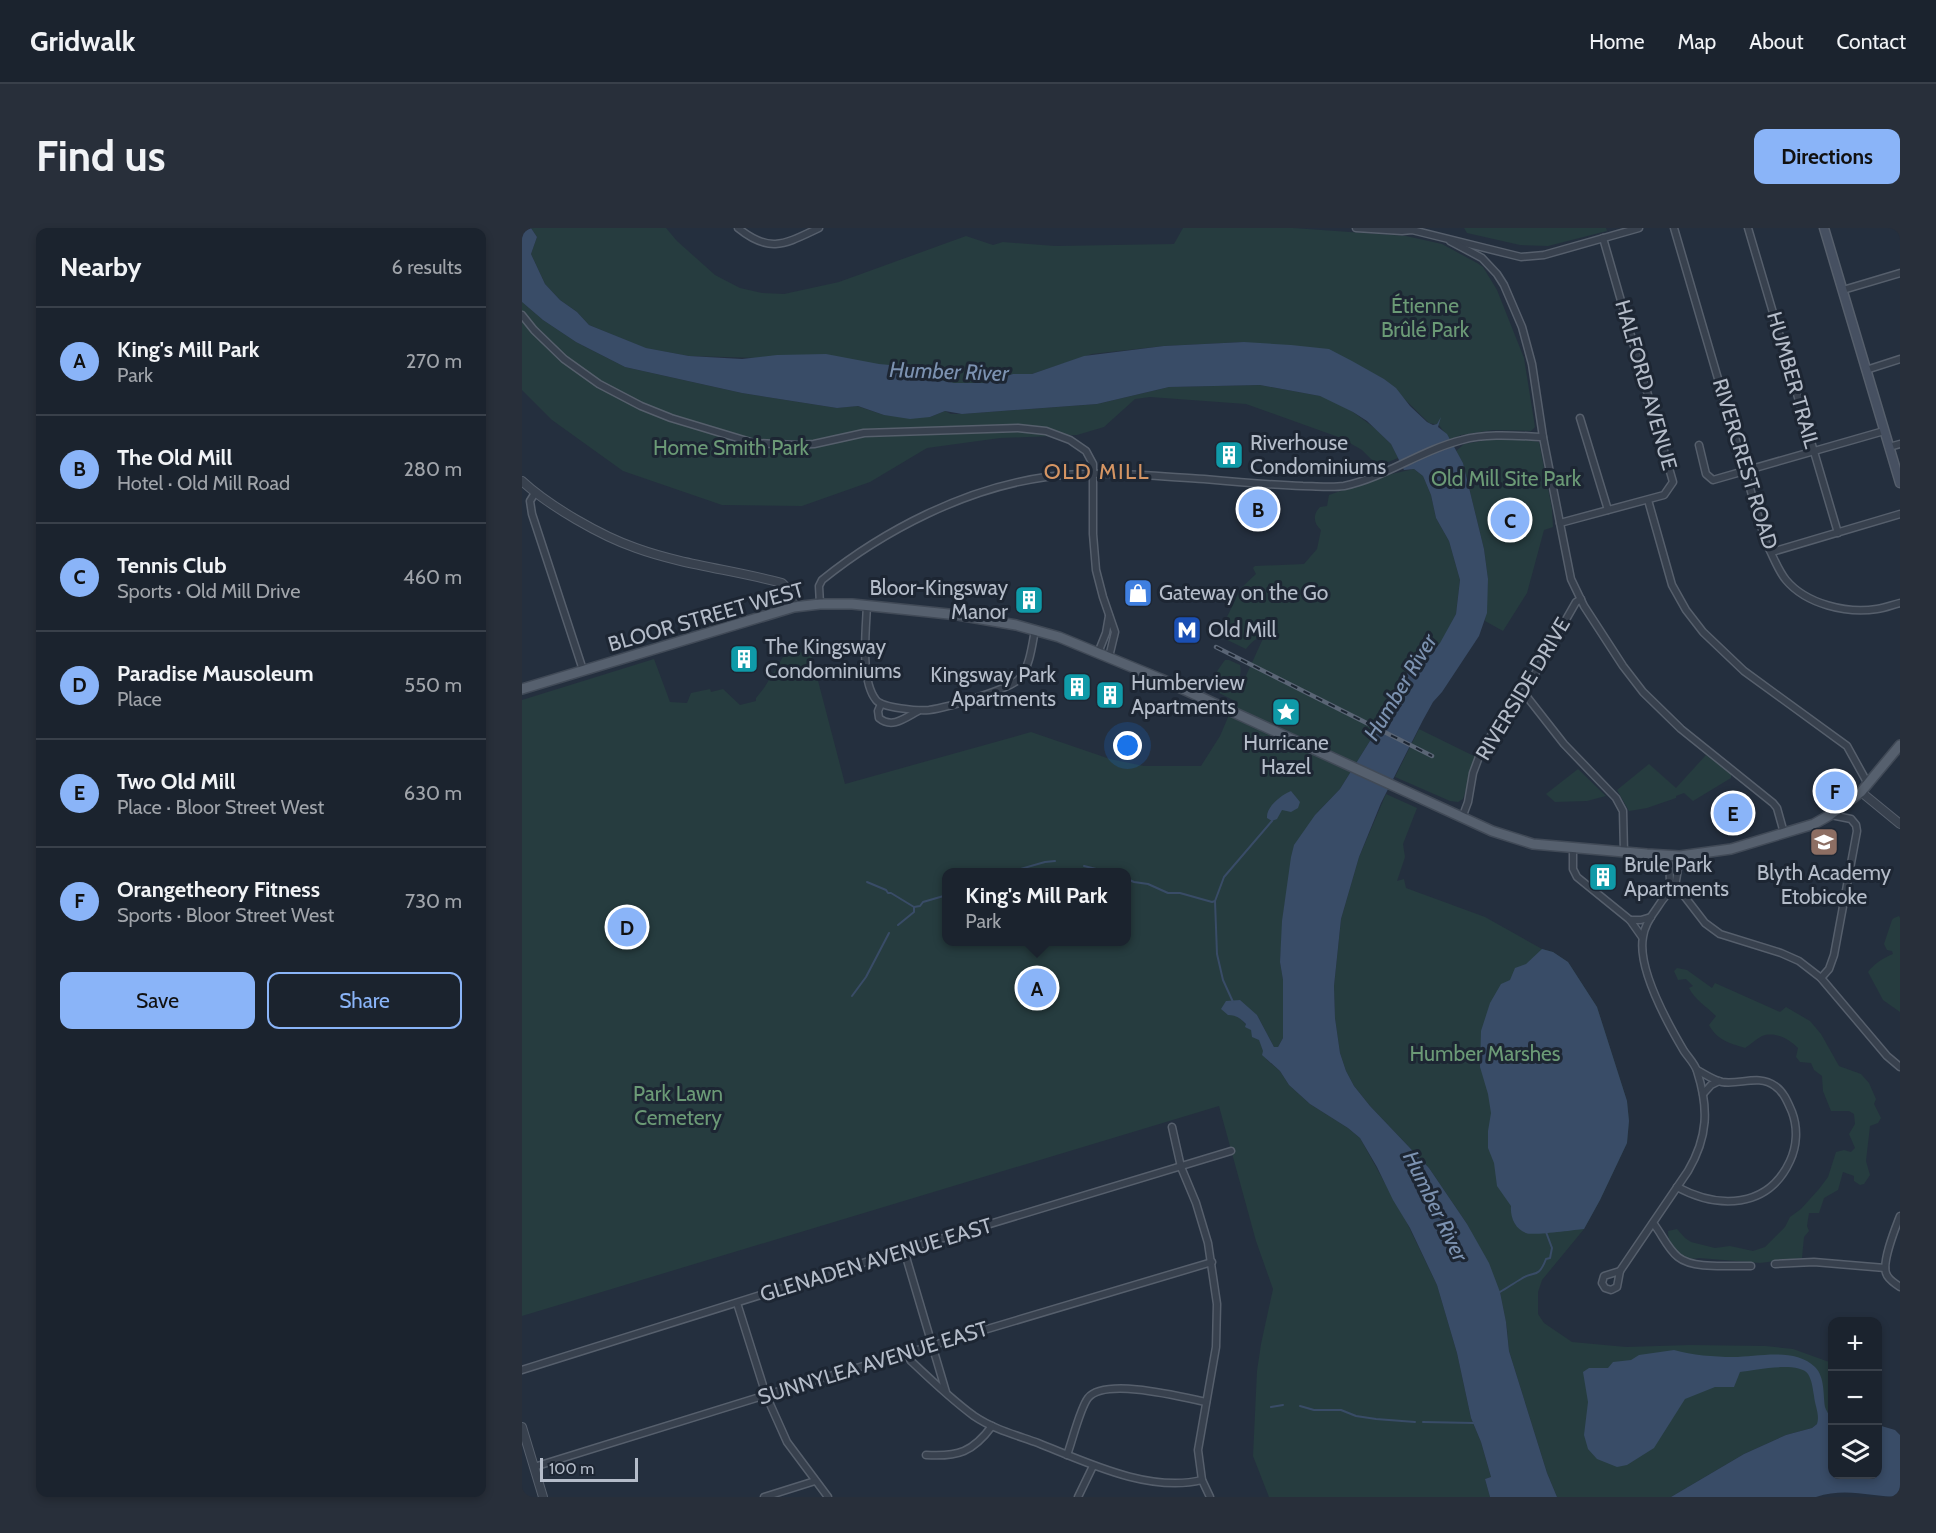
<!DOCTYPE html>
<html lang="en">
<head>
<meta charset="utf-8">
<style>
	:root { --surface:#1b232e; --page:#282f3a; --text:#f1f3f6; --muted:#a0a4aa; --line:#39404a; --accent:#8ab4f8 }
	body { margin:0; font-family:Cabin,sans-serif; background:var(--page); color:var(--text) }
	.controls { position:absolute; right:18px; bottom:18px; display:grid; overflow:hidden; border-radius:12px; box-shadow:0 3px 9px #0003 }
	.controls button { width:54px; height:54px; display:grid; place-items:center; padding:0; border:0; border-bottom:2px solid var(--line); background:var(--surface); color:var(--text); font:30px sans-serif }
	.scale { position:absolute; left:18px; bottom:15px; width:98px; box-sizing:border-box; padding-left:6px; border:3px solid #b4bcc9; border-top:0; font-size:16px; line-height:21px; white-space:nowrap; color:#b4bcc9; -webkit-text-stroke:4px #1d2633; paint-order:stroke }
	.you { position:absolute; left:606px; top:518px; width:21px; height:21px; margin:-15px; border:4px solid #fff; border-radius:50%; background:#1a73e8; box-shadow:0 0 0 9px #1a73e833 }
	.badge { display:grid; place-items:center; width:39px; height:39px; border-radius:50%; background:var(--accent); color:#111; font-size:20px; font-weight:700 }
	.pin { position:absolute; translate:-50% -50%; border:3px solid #fff; box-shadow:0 2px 6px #0006 }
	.popup { position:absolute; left:420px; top:640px; width:189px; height:78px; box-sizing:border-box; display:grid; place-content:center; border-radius:12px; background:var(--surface); filter:drop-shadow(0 2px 4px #0005); font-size:20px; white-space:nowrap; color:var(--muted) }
	.popup b { font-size:22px; color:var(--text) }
	.popup::after { content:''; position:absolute; left:50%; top:100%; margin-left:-12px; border:12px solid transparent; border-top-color:var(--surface) }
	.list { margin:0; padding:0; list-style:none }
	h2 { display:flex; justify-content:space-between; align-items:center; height:78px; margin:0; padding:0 24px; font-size:26px }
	h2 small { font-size:20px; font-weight:400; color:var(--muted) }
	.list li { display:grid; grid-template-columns:39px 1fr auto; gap:18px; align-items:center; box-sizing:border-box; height:108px; padding:0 24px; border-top:2px solid var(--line) }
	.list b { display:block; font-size:22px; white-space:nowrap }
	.list p { margin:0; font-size:20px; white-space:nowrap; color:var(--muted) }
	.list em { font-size:20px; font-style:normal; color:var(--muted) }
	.actions { display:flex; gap:12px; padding:18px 24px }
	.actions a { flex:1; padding:14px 0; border:2px solid var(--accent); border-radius:12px; text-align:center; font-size:21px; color:var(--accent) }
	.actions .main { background:var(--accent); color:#111 }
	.icon { flex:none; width:33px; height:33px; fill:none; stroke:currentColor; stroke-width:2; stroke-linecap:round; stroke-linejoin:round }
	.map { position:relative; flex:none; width:1378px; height:1269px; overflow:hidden; border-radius:12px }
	header { display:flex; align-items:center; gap:36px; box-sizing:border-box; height:84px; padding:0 30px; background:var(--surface); border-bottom:2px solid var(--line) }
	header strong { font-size:28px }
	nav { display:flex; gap:33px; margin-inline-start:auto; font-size:21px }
	.intro { display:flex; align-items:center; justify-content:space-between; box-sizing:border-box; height:144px; padding:0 36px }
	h1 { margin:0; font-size:42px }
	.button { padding:15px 27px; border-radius:12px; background:var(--accent); color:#111; font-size:21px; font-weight:700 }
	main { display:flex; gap:36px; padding:0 36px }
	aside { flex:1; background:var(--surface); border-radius:12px; box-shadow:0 3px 9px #0003 }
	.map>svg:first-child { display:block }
</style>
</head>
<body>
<header>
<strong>Gridwalk</strong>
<nav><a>Home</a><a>Map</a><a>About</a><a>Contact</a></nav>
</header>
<div class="intro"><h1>Find us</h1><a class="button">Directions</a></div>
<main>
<aside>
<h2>Nearby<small>6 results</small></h2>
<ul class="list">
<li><span class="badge">A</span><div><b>King's Mill Park</b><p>Park</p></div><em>270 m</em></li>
<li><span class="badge">B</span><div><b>The Old Mill</b><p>Hotel · Old Mill Road</p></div><em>280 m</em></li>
<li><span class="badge">C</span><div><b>Tennis Club</b><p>Sports · Old Mill Drive</p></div><em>460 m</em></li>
<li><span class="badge">D</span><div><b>Paradise Mausoleum</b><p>Place</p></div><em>550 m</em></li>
<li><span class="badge">E</span><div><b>Two Old Mill</b><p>Place · Bloor Street West</p></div><em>630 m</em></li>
<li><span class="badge">F</span><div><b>Orangetheory Fitness</b><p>Sports · Bloor Street West</p></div><em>730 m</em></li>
</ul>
<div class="actions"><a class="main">Save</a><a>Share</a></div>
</aside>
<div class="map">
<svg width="1378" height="1269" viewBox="0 0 1378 1269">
	<rect width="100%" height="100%" fill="#242f3e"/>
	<g fill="#263c3f" fill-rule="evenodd">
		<path d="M9 0H144L155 13 193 47 218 60 240 65 262 66 317 54 444 8 471 17 481 14 533 18 652 16 661 0H771L884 8 920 16 955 35 961 39 975 62 1002 130 1013 199 1009 203 971 202 939 207 928 212 917 197 907 195 862 151 847 144 722 114 642 118 570 126 510 146H491L462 155H432L414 151 379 138 237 130 167 128 123 120 67 97 55 84 38 72 23 56 9 26 15 9Z"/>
		<path d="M942 0H1084L1085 3 1026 18 998 17 945 5Z"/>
		<path d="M0 74 21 92 54 114 103 139 220 165 315 180 335 178 362 187 408 189 423 183 429 186H440L575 176 647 159 738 157 798 168 810 172 831 184 854 201 869 216 876 230 859 237 849 231 840 222 819 210 724 176 628 169 613 171 582 199 555 207 478 210 405 220 348 254 280 278 200 277 101 243 30 192 0 162Z"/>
		<path d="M976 210H995L1017 214 1030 281 1031 299 1022 302 1005 365 981 403 963 393 966 351 962 321 941 235 934 223 942 216Z"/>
		<path d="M892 241 901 248 909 267 914 290 927 313 938 352 934 386 919 415 904 430 890 439 880 452 861 492 818 561 793 587 766 656 762 681 758 734 761 752V810L756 819H752L735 787H713L720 792 737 811 745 832 758 843 767 857 788 876 826 900 838 910 884 993 915 1057 935 1125 949 1190 959 1214 969 1249 963 1251 968 1269H747L731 1228 735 1143 739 1116 751 1061 734 1013 697 878 0 1088V472L132 431 148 474 165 475 169 465 188 461 189 464 201 461 218 477 234 473V470L242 460 261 429 288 422 323 556 509 504 588 531 622 538H679L698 508 713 473 695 464 688 458C691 449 697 440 703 432H707L718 437C721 449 713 454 717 463L744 404C738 408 729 414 724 421L699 409 703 393 719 360 734 346 731 340 733 338 782 336 795 321 799 302C792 296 790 287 798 279L805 278 807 267 865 247ZM425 644H605V714H425Z"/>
		<path d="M897 501 954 529 941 571 936 574 928 573 873 549Z"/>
		<path d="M1184 527 1209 545V550L1171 573 1162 565 1154 568V570L1125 580 1107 583 1095 562 1127 536 1154 560Z"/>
		<path d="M1056 541 1084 568 1065 573 1033 574 1024 566Z"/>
		<path d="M864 566 895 580 881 616 883 629 875 653 882 651 884 660 963 689 1020 721 1031 724 1046 734 1075 779 1105 873 1107 893 1105 915 1078 972 1062 1001 1020 1052 1016 1064V1086L1022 1095 1050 1114 1104 1119 1168 1117 1243 1118 1271 1121 1310 1135V1192L1295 1196 1290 1200 1264 1207 1222 1226 1149 1269H1035L1025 1245 987 1123 985 1100 978 1064 945 996 907 940 848 878 832 858 824 843 818 825 813 790 812 758 819 691 837 629Z"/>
		<path d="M1377 688 1378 690V784L1361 772 1346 744C1352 736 1361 730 1371 726L1370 723 1365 722 1362 716 1370 692 1372 690Z"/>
		<path d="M1155 740 1165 742 1190 760 1193 755 1258 784 1264 779 1288 793 1299 806 1317 838 1339 846 1347 855 1354 871 1352 876 1359 890 1356 895 1348 898 1344 933 1348 947 1342 956 1338 957 1332 953V948L1321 944 1316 962 1302 970 1297 985H1287L1285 998 1287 1003 1282 1009 1280 1030 1238 1035 1177 1030C1159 1034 1146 1019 1146 1003L1155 1001 1163 1010 1169 1014 1193 1020 1208 1018 1231 1023 1243 1019 1263 999 1268 989 1279 981 1297 961 1306 949 1314 924 1322 922 1329 924 1333 920 1327 906 1333 896 1332 886 1327 883H1309L1301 863 1300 848 1292 842 1289 835 1278 834 1274 829 1276 820C1267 811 1253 803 1240 808 1234 811 1228 817 1223 820 1207 815 1195 812 1187 797L1194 788C1184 778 1173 772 1167 760L1171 758 1164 751 1156 752 1152 743Z"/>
	</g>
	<g fill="#394c67">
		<path d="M0 0H9L15 9 9 26 23 56 38 72 55 84 67 97 124 120 167 128 220 131 255 127 304 126 357 136 379 138 414 151 432 155H462L491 146H510L562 128 642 118 722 114 769 117 807 121 830 133 862 151 874 160 888 178 905 194 911 197 915 196 919 189 916 199 925 206 941 235 962 321 966 351 965 385 957 408 920 464 911 474 901 492 859 575 837 629 819 691 812 758 813 790 818 825 824 843 832 858 848 878 907 940 945 996 967 1035 978 1064 984 1094 987 1123 1025 1245 1035 1269H968L963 1251 969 1249 959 1214 949 1190 935 1125 915 1057 888 1000 871 972 855 939 838 910 826 900 788 876 767 857 758 843 740 827 741 823 737 812 730 809 729 802 723 799 724 796C718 790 714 787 706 787L699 781 704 773 718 772 735 787 752 819H756L761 810V752L758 734 760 693 769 629 772 617 793 587 818 561 861 492 880 452 890 439 904 430 918 415 934 386 938 352 927 313 914 290 909 267 901 248 892 241 882 242 869 216 845 193 831 184 798 168 738 157 647 159 575 176 440 186 423 183 408 189 388 191 362 187 336 178 315 180 220 165 103 139 54 114 21 92 0 74Z"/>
		<path d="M769 563 778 574 776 580 769 584 760 582 755 591 750 593 745 590C744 579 759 567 769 563Z"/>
		<path d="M1020 721 1031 724 1046 734 1075 779 1105 873 1107 893 1105 915 1078 972 1062 1001C1051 1002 1011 1008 1004 1005 993 1001 988 989 989 978L975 958 972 935 966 920V903L969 885 966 866 958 839 959 803 968 775 979 756 988 752 993 740 1004 736Z"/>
		<path d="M1152 1122C1170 1127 1192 1129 1211 1129 1236 1129 1272 1119 1293 1139 1303 1149 1301 1166 1303 1179 1305 1185 1310 1190 1310 1195 1313 1211 1310 1230 1310 1246H1356V1197L1373 1202 1378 1207V1269C1348 1269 1325 1259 1294 1269H1149L1222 1226 1264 1207 1290 1200 1295 1196C1298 1187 1293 1178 1292 1168 1291 1162 1290 1152 1286 1146 1276 1133 1233 1142 1218 1144L1212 1159H1193L1163 1171 1132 1220 1105 1237 1095 1239 1075 1231 1066 1221 1062 1207 1066 1174 1061 1144 1067 1140H1086L1091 1134 1109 1132 1117 1127Z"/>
	</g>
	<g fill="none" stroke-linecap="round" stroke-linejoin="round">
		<g stroke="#394c67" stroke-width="2">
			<path d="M562 638 586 644"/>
			<path d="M488 644 523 634 533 633"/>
			<path d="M605 651 612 654 626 656 646 665H658L690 674 693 673"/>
			<path d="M345 654 364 662 366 665H369L392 679 398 678 401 674 425 667"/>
			<path d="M376 697 392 684V679"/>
			<path d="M330 768 344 749 367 705"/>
			<path d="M711 774 701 752 695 726 693 673 702 649 750 593"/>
			<path d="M978 1064C985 1060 992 1055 999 1051 1012 1042 1016 1052 1024 1031L1028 1030 1030 1020 1024 1004"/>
			<path d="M778 1178 792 1182H819L834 1188 854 1191 893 1194"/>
			<path d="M749 1179 761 1177"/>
			<path d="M901 1194 952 1195"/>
		</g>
		<g stroke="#565f6c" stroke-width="9">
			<g id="minor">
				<path d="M216 0C248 26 263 16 297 0"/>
				<path d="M834 0 880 3 890 2 999 29 1022 27 1117 0"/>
				<path d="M1152 0 1244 315C1251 327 1255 341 1264 352 1284 376 1325 386 1355 381 1363 380 1370 377 1378 375"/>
				<path d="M1226 0 1316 305"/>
				<path d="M928 13 960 30 975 46 982 57 1000 99 1010 136 1021 209 1049 351 1062 378 1101 438 1121 464 1159 501 1251 575 1255 580 1262 605"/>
				<path d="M1321 62 1378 45"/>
				<path d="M0 87 12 102 42 131 77 156 119 178 149 190 232 215 275 217 292 216 342 205 496 200 524 203 548 212 564 223 571 236V306L574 342 581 369 593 404 587 429"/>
				<path d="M1344 142 1378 131"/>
				<path d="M1058 190 1086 282"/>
				<path d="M1177 217 1184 246 1191 252 1362 203"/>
				<path d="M1367 219 1378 216"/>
				<path d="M13 265 8 273 10 286 61 442"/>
				<path d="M1126 272 1150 357 1164 382 1181 404 1222 443 1325 518 1346 556"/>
				<path d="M1038 295 1142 267 1151 254 1081 10"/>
				<path d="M1250 324 1378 286"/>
				<path d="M298 376 297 358 300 352C362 302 444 260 524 249 575 242 630 248 682 251 715 254 748 257 781 258 794 258 809 260 822 258 864 249 899 222 940 212 965 205 996 208 1021 209"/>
				<path d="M345 377C344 402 338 452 354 472 360 480 397 483 407 482 423 480 490 461 498 450 508 438 510 417 513 402"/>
				<path d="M576 425 584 405 587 388"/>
				<path d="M1002 465 1042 516 1094 570 1101 583 1102 625"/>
				<path d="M359 476 356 483 357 490C370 501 383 490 396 483"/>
				<path d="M940 590 946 574 951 545 961 518 1002 465 1054 374 1059 371"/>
				<path d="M1051 621V641L1055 649 1108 692 1120 709"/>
				<path d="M1147 628 1148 654 1163 669 1183 695 1198 706 1259 725 1277 733 1299 750 1365 828 1378 839"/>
				<path d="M1153 659 1158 628"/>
				<path d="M1108 692H1119L1129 689"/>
				<path d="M1299 750 1307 741 1312 727 1335 603 1334 597 1329 591 1309 587"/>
				<path d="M1181 866 1189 857 1197 853"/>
				<path d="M650 899 659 939 674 975 686 1015 695 1076 694 1119 676 1222 680 1252 688 1269"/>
				<path d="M1155 959C1196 981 1246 981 1268 933 1275 918 1276 900 1270 884 1266 875 1262 864 1253 858 1237 846 1218 857 1200 854 1191 852 1183 846 1175 842"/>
				<path d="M1378 988C1373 1001 1360 1033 1364 1045 1366 1052 1373 1055 1378 1059"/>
				<path d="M1131 995C1140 1006 1145 1020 1156 1029 1172 1042 1209 1037 1229 1038"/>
				<path d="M382 1022 424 1164"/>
				<path d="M1253 1036 1292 1034 1363 1040"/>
				<path d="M1098 1043 1166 943C1186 909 1187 880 1175 843 1173 836 1166 829 1162 823 1146 796 1115 741 1121 709 1122 699 1129 688 1135 680 1140 672 1145 665 1153 659"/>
				<path d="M1098 1043 1095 1059 1089 1062 1083 1060 1080 1055 1082 1048Z"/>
				<path d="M215 1075 244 1167 265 1214 306 1269"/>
				<path d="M384 1125 389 1133C409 1152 430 1172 452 1188 471 1201 494 1207 516 1215 564 1234 627 1265 680 1252"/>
				<path d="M0 1142 382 1022 709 923"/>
				<path d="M404 1227C436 1229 451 1224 470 1198"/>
				<path d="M545 1227C550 1214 558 1180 566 1170 583 1149 660 1169 684 1174"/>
				<path d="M12 1239 244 1167 690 1034"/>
				<path d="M242 1269 293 1253"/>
				<path d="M556 1269 571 1238"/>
			</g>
		</g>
		<g stroke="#565f6c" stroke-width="10">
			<g id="tertiary">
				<path d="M0 253C27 278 79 308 114 320 161 337 212 342 260 355L268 363 272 379"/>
				<path d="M1339 564 1378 596"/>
				<path d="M0 1199 21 1269"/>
			</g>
		</g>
		<g stroke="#565f6c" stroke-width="11">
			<path id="secondary" d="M1302 0 1378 255"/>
		</g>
		<g stroke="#414a57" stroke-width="12">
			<path id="primary" d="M0 461 272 379 298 376H330L436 387 494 397 537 409 639 451 970 603 1011 616 1125 626 1158 628 1209 621 1292 596 1308 587 1339 564 1378 517"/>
		</g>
		<use href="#minor" stroke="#38414e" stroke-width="6"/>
		<use href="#tertiary" stroke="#38414e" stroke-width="8"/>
		<use href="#secondary" stroke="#465061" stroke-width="8"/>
		<use href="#primary" stroke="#56606e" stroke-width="9"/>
		<g stroke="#5a6575" stroke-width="4.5">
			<path id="rail" d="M694 419 910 528"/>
		</g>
		<use href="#rail" stroke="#1d2633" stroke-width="2" stroke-dasharray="7" stroke-linecap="butt"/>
	</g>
	<defs>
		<g id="building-square" transform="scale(1.5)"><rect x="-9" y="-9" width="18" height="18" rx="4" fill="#0f9aa8" stroke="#1d2633"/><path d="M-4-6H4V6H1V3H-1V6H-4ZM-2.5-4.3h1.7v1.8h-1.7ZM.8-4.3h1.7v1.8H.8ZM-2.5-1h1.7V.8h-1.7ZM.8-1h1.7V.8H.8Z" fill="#fff"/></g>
		<g id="shop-square" transform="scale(1.5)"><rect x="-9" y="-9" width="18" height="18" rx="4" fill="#3f7fe0" stroke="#1d2633"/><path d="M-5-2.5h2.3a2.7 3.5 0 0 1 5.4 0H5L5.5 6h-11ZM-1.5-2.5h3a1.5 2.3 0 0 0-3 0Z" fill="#fff"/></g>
		<g id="metro-square" transform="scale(1.5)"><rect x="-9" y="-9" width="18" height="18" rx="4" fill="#1a4fb4" stroke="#1d2633"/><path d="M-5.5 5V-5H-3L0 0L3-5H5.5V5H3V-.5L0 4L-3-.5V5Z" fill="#fff"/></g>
		<g id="sight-square" transform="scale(1.5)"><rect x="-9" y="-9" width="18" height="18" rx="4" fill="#0f9aa8" stroke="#1d2633"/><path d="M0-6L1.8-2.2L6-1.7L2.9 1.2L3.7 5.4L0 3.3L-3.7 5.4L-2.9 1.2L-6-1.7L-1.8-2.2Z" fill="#fff"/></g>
		<g id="school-square" transform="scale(1.5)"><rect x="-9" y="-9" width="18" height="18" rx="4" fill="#8d6e63" stroke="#1d2633"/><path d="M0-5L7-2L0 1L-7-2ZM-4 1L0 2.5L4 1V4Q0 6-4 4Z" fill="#fff"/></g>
	</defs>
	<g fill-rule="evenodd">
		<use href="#building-square" x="707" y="227"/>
		<use href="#shop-square" x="616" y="365"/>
		<use href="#building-square" x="507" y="372"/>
		<use href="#metro-square" x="665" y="402"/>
		<use href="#building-square" x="222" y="431"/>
		<use href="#building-square" x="555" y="459"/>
		<use href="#building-square" x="588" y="467"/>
		<use href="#sight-square" x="764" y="484"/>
		<use href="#school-square" x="1302" y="614"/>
		<use href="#building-square" x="1081" y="649"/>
	</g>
	<g text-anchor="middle" stroke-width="6" stroke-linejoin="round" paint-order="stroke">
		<g font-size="21" fill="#6b9a76" stroke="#1d2633">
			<text x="903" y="85">Étienne<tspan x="903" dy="24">Brûlé Park</tspan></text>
			<text x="209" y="227">Home Smith Park</text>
			<text x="984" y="258">Old Mill Site Park</text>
			<text x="963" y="833">Humber Marshes</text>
			<text x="156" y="873">Park Lawn<tspan x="156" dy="24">Cemetery</tspan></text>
		</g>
		<g font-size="21" fill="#b4bcc9" stroke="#1d2633">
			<text transform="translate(1271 152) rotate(74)" y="7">HUMBER TRAIL</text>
			<text transform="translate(1124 157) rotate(74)" y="7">HALFORD AVENUE</text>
			<text transform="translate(1223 236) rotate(73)" y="7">RIVERCREST ROAD</text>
			<text transform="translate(184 389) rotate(-16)" y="7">BLOOR STREET WEST</text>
			<text transform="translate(1001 461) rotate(-59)" y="7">RIVERSIDE DRIVE</text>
			<text transform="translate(354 1032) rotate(-17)" y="7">GLENADEN AVENUE EAST</text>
			<text transform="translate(351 1135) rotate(-17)" y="7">SUNNYLEA AVENUE EAST</text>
		</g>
		<g font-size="21" fill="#b4bcc9" stroke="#1d2633" text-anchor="start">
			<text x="728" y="222">Riverhouse<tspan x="728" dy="24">Condominiums</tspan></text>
			<text x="486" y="367" text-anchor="end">Bloor-Kingsway<tspan x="486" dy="24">Manor</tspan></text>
			<text x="637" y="372">Gateway on the Go</text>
			<text x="686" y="409">Old Mill</text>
			<text x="243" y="426">The Kingsway<tspan x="243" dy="24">Condominiums</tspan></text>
			<text x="534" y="454" text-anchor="end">Kingsway Park<tspan x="534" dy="24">Apartments</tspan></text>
			<text x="609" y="462">Humberview<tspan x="609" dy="24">Apartments</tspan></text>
			<text x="764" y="522" text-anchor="middle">Hurricane<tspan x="764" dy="24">Hazel</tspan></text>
			<text x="1102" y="644">Brule Park<tspan x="1102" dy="24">Apartments</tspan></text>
			<text x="1302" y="652" text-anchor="middle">Blyth Academy<tspan x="1302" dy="24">Etobicoke</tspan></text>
		</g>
		<g font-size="22" font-style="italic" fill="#7c92b1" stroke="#1d2633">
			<text transform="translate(427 143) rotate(2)" y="8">Humber River</text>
			<text transform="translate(878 459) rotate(-59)" y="8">Humber River</text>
			<text transform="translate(914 978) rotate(64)" y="8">Humber River</text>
		</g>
		<g font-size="22" letter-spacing="1.5" fill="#d59563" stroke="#1d2633">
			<text x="575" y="251">OLD MILL</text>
		</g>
	</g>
</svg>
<div class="controls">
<button>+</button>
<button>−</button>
<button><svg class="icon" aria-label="layers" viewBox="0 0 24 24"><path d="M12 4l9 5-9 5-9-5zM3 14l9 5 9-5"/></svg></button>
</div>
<div class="scale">100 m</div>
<div class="you"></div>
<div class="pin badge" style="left:515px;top:760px">A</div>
<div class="popup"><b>King's Mill Park</b>Park</div>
<div class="pin badge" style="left:736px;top:281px">B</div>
<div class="pin badge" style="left:988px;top:292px">C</div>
<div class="pin badge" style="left:105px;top:699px">D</div>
<div class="pin badge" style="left:1211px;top:585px">E</div>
<div class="pin badge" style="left:1313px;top:563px">F</div>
</div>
</main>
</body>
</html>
